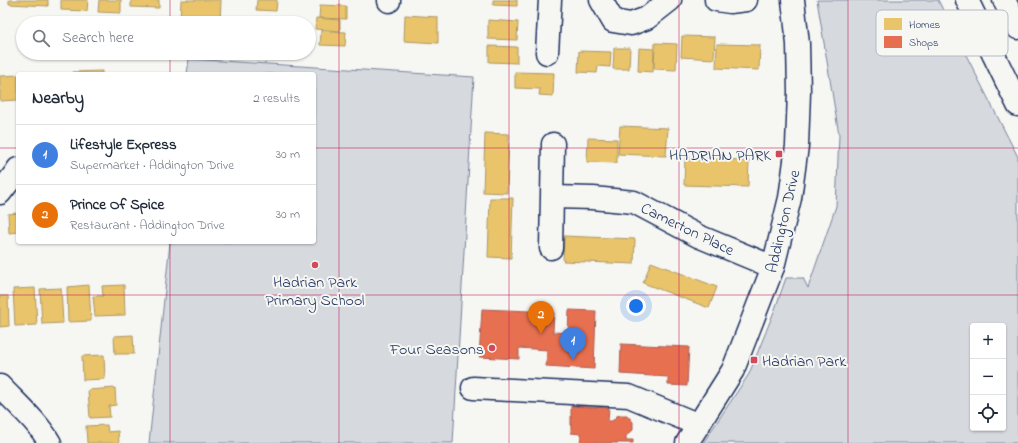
<!DOCTYPE html>
<html lang="en">
<head>
<meta charset="utf-8">
<style>
	:root { --surface:#fff; --page:#f6f6f7; --text:#1f2937; --muted:#747a83; --line:#e0e1e3; --accent:#d1495b }
	body { margin:0; font-family:"Indie Flower",sans-serif; background:var(--page); color:var(--text) }
	.controls { position:absolute; right:12px; bottom:12px; display:grid; overflow:hidden; border-radius:4px; box-shadow:0 1px 3px #0004 }
	.controls button { width:36px; height:36px; display:grid; place-items:center; padding:0; border:0; border-bottom:1px solid var(--line); background:var(--surface); color:var(--text); font:20px sans-serif }
	.you { position:absolute; left:636px; top:306px; width:14px; height:14px; margin:-10px; border:3px solid #fff; border-radius:50%; background:#1a73e8; box-shadow:0 0 0 6px #1a73e833 }
	.badge { display:grid; place-items:center; width:26px; height:26px; border-radius:50%; background:var(--accent); color:#fff; font-size:13px; font-weight:700 }
	.pin { position:absolute; translate:-50% -33px; filter:drop-shadow(0 1px 2px #0008) }
	.pin::after { content:''; position:absolute; top:21px; width:14px; height:12px; background:inherit; clip-path:polygon(0 0,100% 0,50% 100%) }
	.list { margin:0; padding:0; list-style:none }
	h2 { display:flex; justify-content:space-between; align-items:center; height:52px; margin:0; padding:0 16px; font-size:17px }
	h2 small { font-size:13px; font-weight:400; color:var(--muted) }
	.list li { display:grid; grid-template-columns:26px 1fr auto; gap:12px; align-items:center; box-sizing:border-box; height:60px; padding:0 16px; border-top:1px solid var(--line) }
	.list b { display:block; font-size:15px; white-space:nowrap }
	.list p { margin:0; font-size:13px; white-space:nowrap; color:var(--muted) }
	.list em { font-size:13px; font-style:normal; color:var(--muted) }
	.icon { flex:none; width:22px; height:22px; fill:none; stroke:currentColor; stroke-width:2; stroke-linecap:round; stroke-linejoin:round }
	.map { position:relative; flex:none; width:1018px; height:443px; overflow:hidden }
	.search { position:absolute; background:var(--surface); box-shadow:0 1px 3px #0004; left:16px; top:16px; width:300px; height:44px; display:flex; align-items:center; gap:10px; box-sizing:border-box; padding:0 14px; border-radius:22px; color:var(--muted); font-size:15px }
	.panel { position:absolute; background:var(--surface); box-shadow:0 1px 3px #0004; left:16px; top:72px; width:300px; height:172px; border-radius:4px }
	.map>svg:first-child { display:block }
</style>
</head>
<body>
<div class="map">
<svg width="1018" height="443" viewBox="0 0 1018 443">
	<rect width="100%" height="100%" fill="#f6f6f2"/>
	<filter id="ink" filterUnits="userSpaceOnUse"><feTurbulence type="fractalNoise" baseFrequency=".025" numOctaves="2"/><feDisplacementMap in="SourceGraphic" scale="8" xChannelSelector="R" yChannelSelector="G"/><feConvolveMatrix kernelMatrix="1 2 1 2 8 2 1 2 1" color-interpolation-filters="sRGB"/></filter>
	<g filter="url(#ink)">
		<g fill="#d6d9dd" stroke="#78849e" fill-rule="evenodd">
			<path d="M817 0H938L1018 157V443H703L749 374 775 309 786 278H803L808 288 836 206 839 135ZM973 326H1003V428H973Z"/>
			<path d="M189 59 474 77 453 443H149L170 242H314V74H187Z"/>
		</g>
		<g fill="#e9c46a" stroke="#ab9766">
			<path d="M9 0H48V6L9 4Z"/>
			<path d="M61 0H88L87 11 61 10Z"/>
			<path d="M99 0H121V13L98 12Z"/>
			<path d="M131 0H159V8L131 7Z"/>
			<path d="M181 0H221L220 23 180 22Z"/>
			<path d="M257 0H277L276 11 256 10Z"/>
			<path d="M493 0H517V6L493 5Z"/>
			<path d="M320 5 346 6V19L319 18Z"/>
			<path d="M405 15 438 17V43L404 41Z"/>
			<path d="M316 18 340 20V31L315 29Z"/>
			<path d="M488 20 518 22 517 40 488 39Z"/>
			<path d="M321 31 346 32 345 46 320 45Z"/>
			<path d="M682 36 715 37 714 59 681 57Z"/>
			<path d="M655 43 677 44 676 70 654 69Z"/>
			<path d="M717 44 760 45 759 70 716 68Z"/>
			<path d="M489 46 517 47V63L489 62Z"/>
			<path d="M614 48H630L629 69H613Z"/>
			<path d="M639 48 654 49 653 72 638 71Z"/>
			<path d="M579 51 611 52 610 67 598 66 597 73 578 72Z"/>
			<path d="M102 71V74H73V72Z"/>
			<path d="M515 72 554 73 553 96 539 95 540 89 515 88Z"/>
			<path d="M18 75V100L0 101V76Z"/>
			<path d="M620 126 668 128 666 156 618 154Z"/>
			<path d="M485 133 509 134 507 193 483 192Z"/>
			<path d="M588 138 617 139V163L587 162Z"/>
			<path d="M685 158 749 160 748 187 684 185Z"/>
			<path d="M490 198H513L511 258 488 257Z"/>
			<path d="M18 213V232L9 233 8 214Z"/>
			<path d="M564 236 635 239 634 264 563 261Z"/>
			<path d="M651 262 717 287 709 308 643 283Z"/>
			<path d="M89 285 91 321 68 322 67 287Z"/>
			<path d="M124 285 125 315 95 316 93 296H103L102 286Z"/>
			<path d="M35 288 37 325 15 326 13 289Z"/>
			<path d="M61 288 63 323 42 324 40 289Z"/>
			<path d="M0 296H8L9 326 0 327Z"/>
			<path d="M133 335 134 354H115L114 336Z"/>
			<path d="M104 355 105 379 83 380 82 356Z"/>
			<path d="M115 388 116 405 109 406 110 417 90 418 88 390Z"/>
			<path d="M107 425 108 432 118 431 119 443H87L86 426Z"/>
		</g>
		<g fill="#e76f51" stroke="#aa5c55">
			<path d="M482 309 554 312 553 332 568 333 569 310 596 311 594 369 546 366 547 350 519 348V359L479 357Z"/>
			<path d="M621 344 689 347 687 386 668 385V377L620 374Z"/>
			<path d="M571 406 609 408 608 421H612L618 415H627L633 422V430L626 436V440H633V443H580L581 434 571 433Z"/>
		</g>
		<g fill="none" stroke-linecap="round" stroke-linejoin="round">
			<g stroke="#1b2f5e" stroke-width="25">
				<g id="street">
					<path d="M601 0 613 21 631 24 647 18 670 0"/>
					<path d="M716 0 730 2 746 0"/>
					<path d="M389 1V0"/>
					<path d="M547 53 550 0"/>
					<path d="M0 193 14 175 18 169"/>
					<path d="M553 197 593 198 634 202 698 236 773 267"/>
					<path d="M551 248 553 144"/>
					<path d="M0 386C17 404 37 421 50 443"/>
					<path d="M473 388 629 396 699 425"/>
				</g>
			</g>
			<g stroke="#1b2f5e" stroke-width="25">
				<path id="secondary" d="M687 443 733 370 773 267 790 198 797 146 799 92 798 44 793 0"/>
			</g>
			<g stroke="#1b2f5e" stroke-width="25">
				<g id="highway">
					<path d="M967 0 1018 105"/>
					<path d="M1004 0 1018 28"/>
				</g>
			</g>
			<use href="#street" stroke="#f6f6f2" stroke-width="22"/>
			<use href="#secondary" stroke="#f6f6f2" stroke-width="22"/>
			<use href="#highway" stroke="#f6f6f2" stroke-width="22"/>
		</g>
	</g>
	<path fill="none" stroke="#c2185b" stroke-width="1" stroke-opacity="0.55" d="M170 0V23M339 0V443M509 0V443M679 0V443M848 0V443M170 53V74M0 148H18M314 148H1018M170 242V443M0 295H1018"/>
	<g fill="#d1495b" stroke="#f6f6f2" stroke-width="1.5">
		<rect x="775" y="150" width="8" height="8" rx="2"/>
		<circle cx="315" cy="265" r="4"/>
		<circle cx="492" cy="348" r="4"/>
		<rect x="750" y="356" width="8" height="8" rx="2"/>
	</g>
	<g text-anchor="middle" stroke-width="4" stroke-linejoin="round" paint-order="stroke">
		<g font-size="16" fill="#1b2f5e" stroke="#f6f6f2" text-anchor="end">
			<text x="771" y="160">HADRIAN PARK</text>
			<text x="315" y="287" text-anchor="middle">Hadrian Park<tspan x="315" dy="18">Primary School</tspan></text>
			<text x="484" y="354">Four Seasons</text>
			<text x="762" y="366" text-anchor="start">Hadrian Park</text>
		</g>
		<g font-size="16" fill="#1b2f5e" stroke="#f6f6f2">
			<text transform="translate(782 221) rotate(-77)" y="6">Addington Drive</text>
			<text transform="translate(688 228) rotate(26)" y="6">Camerton Place</text>
		</g>
	</g>
	<rect x="876" y="10" width="132" height="46" rx="6" fill="#f6f6f2" stroke="#b4bac6" stroke-width="1"/>
	<rect x="884" y="18" width="18" height="12" fill="#e9c46a"/>
	<rect x="884" y="36" width="18" height="12" fill="#e76f51"/>
	<g font-size="11" fill="#1b2f5e">
		<text x="909" y="28">Homes</text>
		<text x="909" y="46">Shops</text>
	</g>
</svg>
<div class="controls">
<button>+</button>
<button>−</button>
<button><svg class="icon" aria-label="locate" viewBox="0 0 24 24"><circle cx="12" cy="12" r="6"/><path d="M12 2v4M12 18v4M2 12h4M18 12h4"/></svg></button>
</div>
<div class="you"></div>
<div class="pin badge" style="left:573px;top:360px;background:#3f7fe0">1</div>
<div class="pin badge" style="left:541px;top:334px;background:#e8710a">2</div>
<div class="search"><svg class="icon" aria-label="search" viewBox="0 0 24 24"><circle cx="10" cy="10" r="6"/><path d="M15 15l6 6"/></svg>Search here</div>
<section class="panel">
<h2>Nearby<small>2 results</small></h2>
<ul class="list">
<li><span class="badge" style="background:#3f7fe0">1</span><div><b>Lifestyle Express</b><p>Supermarket · Addington Drive</p></div><em>30 m</em></li>
<li><span class="badge" style="background:#e8710a">2</span><div><b>Prince Of Spice</b><p>Restaurant · Addington Drive</p></div><em>30 m</em></li>
</ul>
</section>
</div>
</body>
</html>
